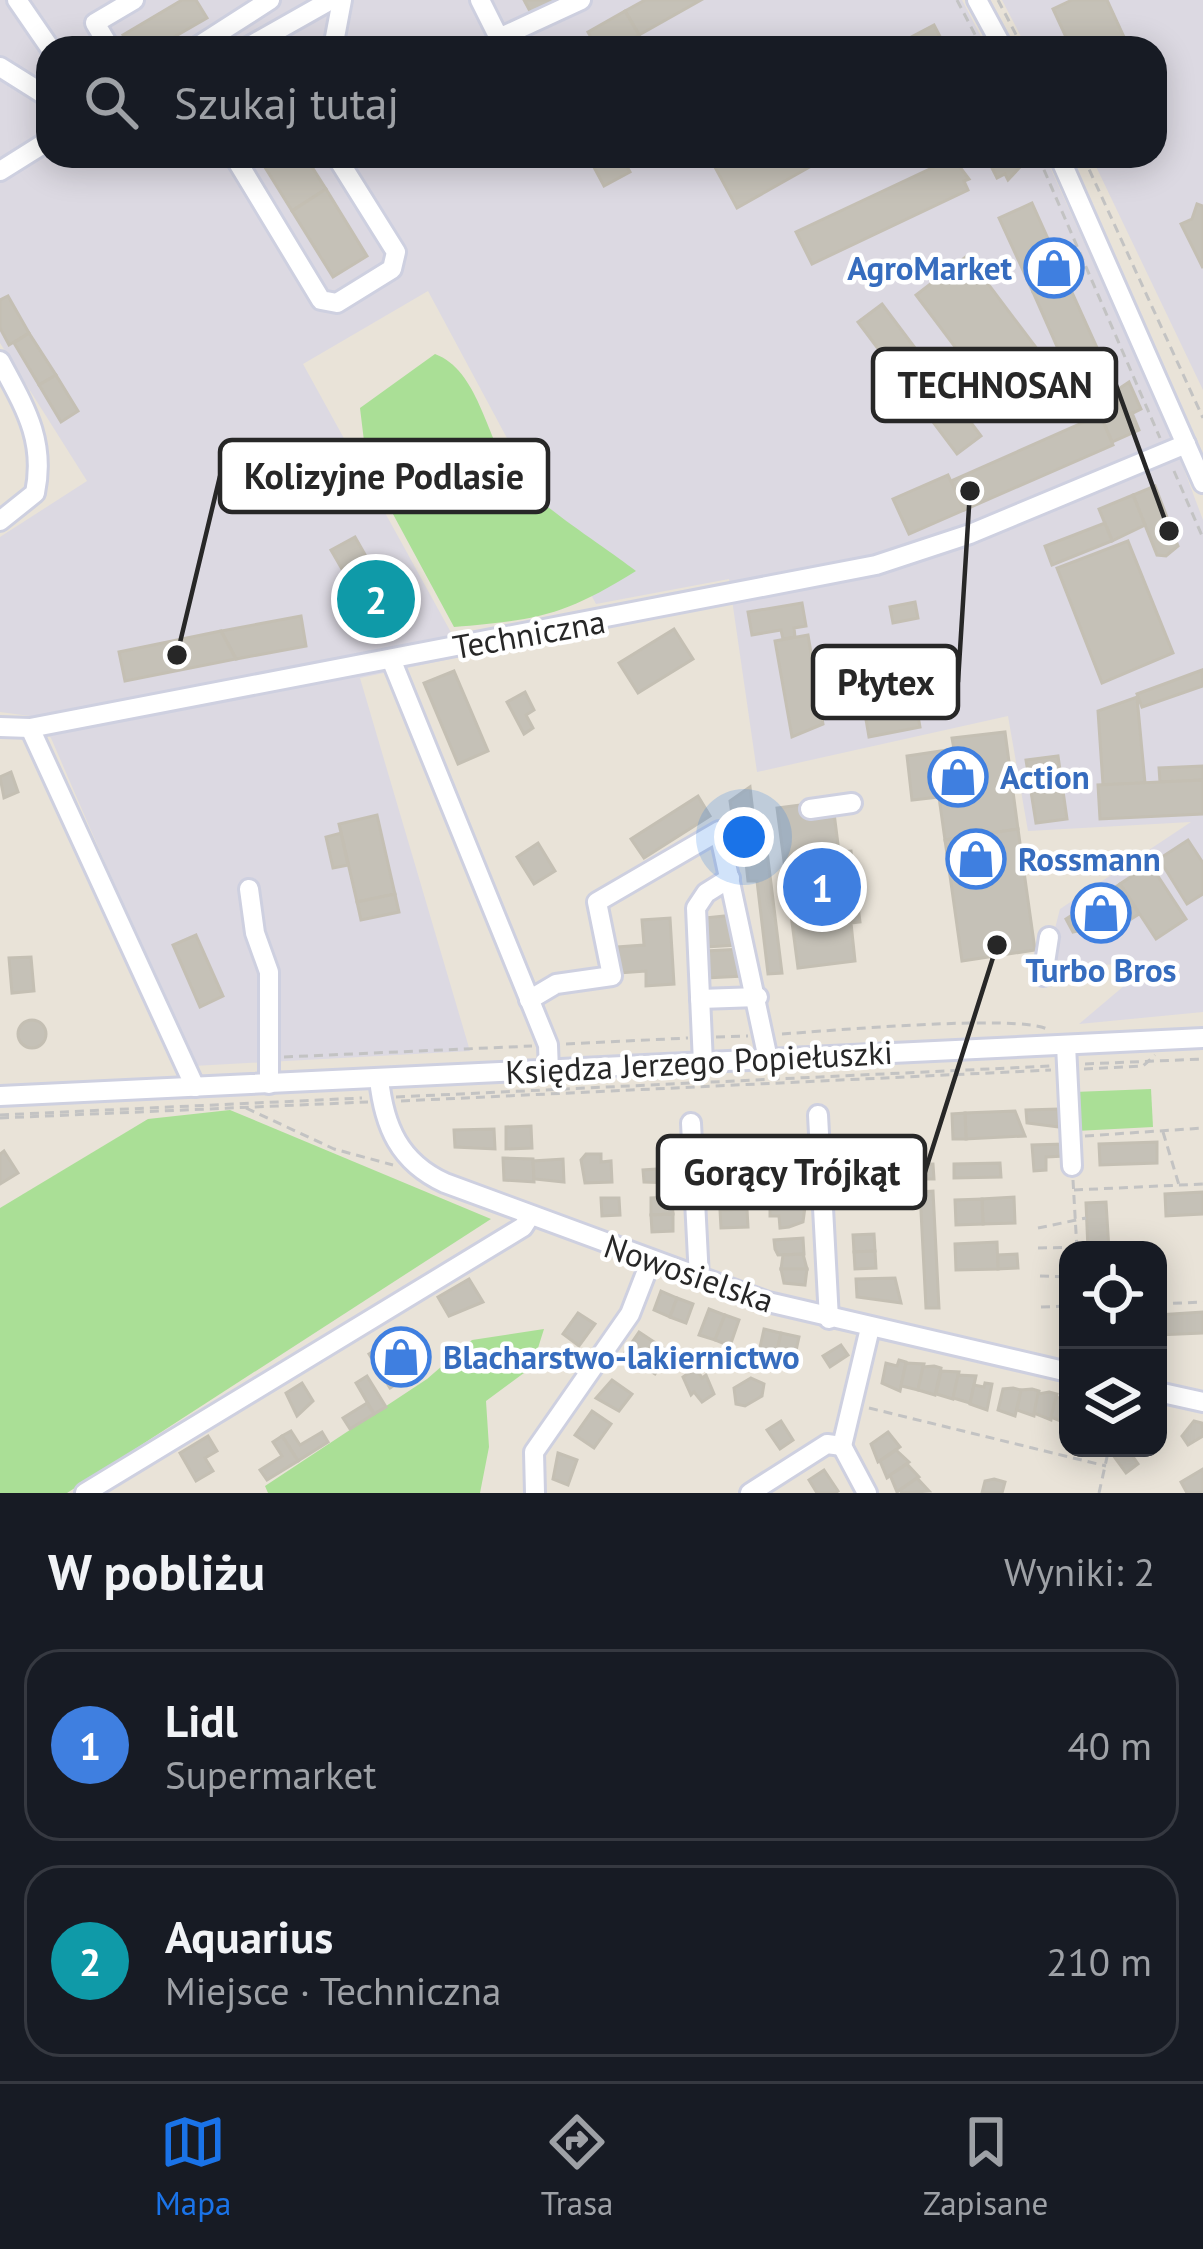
<!DOCTYPE html>
<html lang="pl">
<head>
<meta charset="utf-8">
<style>
	:root { --surface:#171b24; --page:#242831; --text:#f1f3f6; --muted:#9ea1a6; --line:#363941; --accent:#1a73e8 }
	body { margin:0; font-family:"PT Sans",sans-serif; background:var(--page); color:var(--text) }
	.controls { position:absolute; right:36px; bottom:36px; display:grid; overflow:hidden; border-radius:24px; box-shadow:0 6px 30px #0003 }
	.controls button { width:108px; height:108px; display:grid; place-items:center; padding:0; border:0; border-bottom:3px solid var(--line); background:var(--surface); color:var(--text); font:60px sans-serif }
	.you { position:absolute; left:744px; top:837px; width:42px; height:42px; margin:-30px; border:9px solid #fff; border-radius:50%; background:#1a73e8; box-shadow:0 0 0 18px #1a73e833 }
	.badge { display:grid; place-items:center; width:78px; height:78px; border-radius:50%; background:var(--accent); color:#fff; font-size:39px; font-weight:700 }
	.pin { position:absolute; translate:-50% -50%; border:6px solid #fff; box-shadow:0 3px 12px #0006 }
	.list { margin:0; padding:0; list-style:none }
	h2 { display:flex; justify-content:space-between; align-items:center; height:156px; margin:0; padding:0 48px; font-size:51px }
	h2 small { font-size:39px; font-weight:400; color:var(--muted) }
	.list li { display:grid; grid-template-columns:78px 1fr auto; gap:36px; align-items:center; box-sizing:border-box; height:192px; margin:0 24px 24px; padding:0 24px; border:3px solid var(--line); border-radius:36px }
	.list b { display:block; font-size:45px; white-space:nowrap }
	.list p { margin:0; font-size:39px; white-space:nowrap; color:var(--muted) }
	.list em { font-size:39px; font-style:normal; color:var(--muted) }
	.icon { flex:none; width:66px; height:66px; fill:none; stroke:currentColor; stroke-width:2; stroke-linecap:round; stroke-linejoin:round }
	.map { position:relative; flex:none; width:1203px; height:1493px; overflow:hidden }
	.search { position:absolute; background:var(--surface); box-shadow:0 6px 30px #0003; left:36px; right:36px; top:36px; height:132px; display:flex; align-items:center; gap:30px; box-sizing:border-box; padding:0 42px; border-radius:36px; color:var(--muted); font-size:45px }
	.sheet { height:588px; background:var(--surface) }
	nav { display:flex; justify-content:space-around; align-items:center; box-sizing:border-box; height:168px; border-top:3px solid var(--line); background:var(--surface); font-size:33px; color:var(--muted) }
	nav a { display:grid; justify-items:center; gap:6px }
	nav .on { color:var(--accent) }
	.map>svg:first-child { display:block }
</style>
</head>
<body>
<div class="map">
<svg width="1203" height="1493" viewBox="0 0 1203 1493">
	<rect width="100%" height="100%" fill="#e9e3d8"/>
	<g fill="#dcd9e2">
		<path d="M0 0H962L987 48H48V156H1045L1171 435 1203 520V1012L1079 1024 1151 963 1045 967 1060 909 1191 822 1028 831 1008 716 757 772 729 579 596 604 428 291 303 364 464 656 360 678 470 1051 193 1066 51 738 30 716 0 712V537L87 481 0 343Z"/>
		<path d="M1002 0H1203V390L1091 156H1155V48H1027Z"/>
	</g>
	<g fill="#aadf96">
		<path d="M435 354C478 370 486 436 510 471 529 499 605 547 636 571 564 616 537 620 454 627L367 466 360 408Z"/>
		<path d="M1151 1089 1153 1127 1076 1131 1074 1092Z"/>
		<path d="M230 1110 491 1219 67 1493H0V1208L148 1119Z"/>
		<path d="M544 1329 532 1367 486 1401 489 1447 480 1493H268L265 1486 427 1379 472 1340Z"/>
	</g>
	<g fill="#c5c1b7" stroke="#c4bfb3" stroke-width="3">
		<path d="M182 0H196L207 18 155 48H131L123 35Z"/>
		<path d="M524 0H559L532 15Z"/>
		<path d="M645 0H701L639 35 625 11Z"/>
		<path d="M1107 0 1129 48H1071L1053 9 1072 0Z"/>
		<path d="M625 11 639 35 616 48H597L588 32Z"/>
		<path d="M934 25 946 48H902L900 43Z"/>
		<path d="M258 156H305L326 189 292 211Z"/>
		<path d="M588 156H621L630 172 604 186Z"/>
		<path d="M709 156H829L737 208Z"/>
		<path d="M986 156H1016L1021 166 1008 180 1005 174 997 178Z"/>
		<path d="M953 158 969 179 964 181 968 190 812 264 796 232Z"/>
		<path d="M326 189 367 256 333 277 292 211Z"/>
		<path d="M1032 203 1066 279 1033 292 999 218Z"/>
		<path d="M1197 204 1203 206V268L1181 224 1192 219Z"/>
		<path d="M967 256 1059 378 1007 416 916 295Z"/>
		<path d="M1066 279 1103 361 1070 376 1033 292Z"/>
		<path d="M8 296 29 333 9 345 0 328V300Z"/>
		<path d="M882 304 981 436 957 454 858 322Z"/>
		<path d="M29 333 56 375 39 385 14 343Z"/>
		<path d="M56 375 78 411 61 422 39 385Z"/>
		<path d="M1129 382 1141 409 1125 417 1114 392Z"/>
		<path d="M1119 403 1125 417 1132 413 1139 430 1112 442 1099 411Z"/>
		<path d="M1100 415 1113 445 964 510 951 481Z"/>
		<path d="M948 475 964 510 909 534 893 499Z"/>
		<path d="M1155 486 1178 546 1166 556 1157 555 1133 495Z"/>
		<path d="M1133 495 1145 525 1112 541 1099 509Z"/>
		<path d="M1105 523 1112 541 1052 565 1045 546Z"/>
		<path d="M355 537 380 581 357 595 331 550Z"/>
		<path d="M1128 541 1173 653 1102 683 1057 568Z"/>
		<path d="M387 578 400 601 366 620 353 596Z"/>
		<path d="M915 602 918 618 893 623 890 607Z"/>
		<path d="M802 603 806 626 794 628 795 637 783 639 781 630 752 635 748 612Z"/>
		<path d="M301 616 306 646 236 659 221 631Z"/>
		<path d="M674 629 693 659 638 693 619 663Z"/>
		<path d="M221 631 236 659 125 681 119 652Z"/>
		<path d="M808 635 823 724 792 737 775 641Z"/>
		<path d="M1202 670 1203 686 1142 707 1137 694Z"/>
		<path d="M454 671 488 751 458 764 424 683Z"/>
		<path d="M525 692 534 710 526 715 533 728 524 734 507 702Z"/>
		<path d="M914 693 920 727 869 737 863 702Z"/>
		<path d="M1137 697 1145 783 1103 785 1098 711Z"/>
		<path d="M1005 732 1018 829 945 840 939 797 912 800 907 756 954 749 952 738Z"/>
		<path d="M1058 756 1067 819 1036 823 1026 760Z"/>
		<path d="M1203 766V780L1160 782 1159 768Z"/>
		<path d="M11 772 18 792 4 798 0 777Z"/>
		<path d="M1203 780V814L1100 819 1098 785Z"/>
		<path d="M750 787 756 839 765 833 767 851 738 856 730 801Z"/>
		<path d="M698 796 710 816 644 858 631 839Z"/>
		<path d="M801 805 802 817 834 813 839 852 851 851 860 922 851 923 855 961 798 968 777 808Z"/>
		<path d="M377 815 395 894 357 902 339 824Z"/>
		<path d="M1018 829 1035 950 962 961 945 840Z"/>
		<path d="M341 833 348 865 333 868 326 837Z"/>
		<path d="M1188 840 1203 863V894L1187 904 1159 859Z"/>
		<path d="M538 843 555 871 534 884 517 857Z"/>
		<path d="M767 851 782 973 768 974 757 881H748L745 853Z"/>
		<path d="M1150 864 1186 919 1156 939 1120 884Z"/>
		<path d="M1120 884 1139 914 1103 937 1096 927 1073 932 1066 919Z"/>
		<path d="M395 894 399 912 361 920 357 902Z"/>
		<path d="M735 915 737 945 707 947 704 918Z"/>
		<path d="M670 918 674 984 646 986V971L620 973 618 947 644 945 642 920Z"/>
		<path d="M196 935 223 996 200 1007 173 945Z"/>
		<path d="M741 949 743 976 707 978 706 951Z"/>
		<path d="M31 957 34 991 12 993 9 958Z"/>
		<circle cx="32" cy="1034" r="14"/>
		<path d="M1058 1109 1059 1127 1027 1123 1026 1110Z"/>
		<path d="M1015 1111 1025 1136 966 1139 965 1113Z"/>
		<path d="M965 1113 966 1139H953L952 1114Z"/>
		<path d="M531 1126 532 1148 506 1149V1127Z"/>
		<path d="M494 1129 495 1149 455 1147 454 1130Z"/>
		<path d="M1157 1142V1163L1100 1165 1099 1144Z"/>
		<path d="M1063 1144 1064 1156 1046 1157V1170L1034 1171 1032 1145Z"/>
		<path d="M4 1151 18 1173 0 1184V1154Z"/>
		<path d="M586 1154H601V1162L611 1161 612 1182 585 1183 581 1160Z"/>
		<path d="M503 1158 533 1159 534 1182 504 1180Z"/>
		<path d="M563 1159 564 1182 534 1179 533 1161Z"/>
		<path d="M1000 1163 1001 1177 954 1178V1164Z"/>
		<path d="M933 1164 934 1179H911L910 1165Z"/>
		<path d="M671 1168 672 1183 644 1182 643 1170Z"/>
		<path d="M933 1191 939 1308H926L920 1192Z"/>
		<path d="M1203 1192V1214L1166 1216 1165 1194Z"/>
		<path d="M801 1193 805 1207 770 1209 778 1204V1194Z"/>
		<path d="M672 1197 673 1214 651 1215V1198Z"/>
		<path d="M1014 1197 1015 1223 983 1224 982 1199Z"/>
		<path d="M601 1198H619L620 1215 602 1216Z"/>
		<path d="M982 1199 983 1224 956 1225 955 1200Z"/>
		<path d="M1106 1202 1109 1250H1088L1086 1203Z"/>
		<path d="M805 1207 803 1222 789 1227 780 1228 779 1216H770V1209Z"/>
		<path d="M747 1209 748 1227 721 1228 720 1210Z"/>
		<path d="M673 1214V1231L652 1232 651 1215Z"/>
		<path d="M874 1234 875 1251 854 1252 853 1235Z"/>
		<path d="M803 1238 804 1254 778 1255 775 1249 774 1240Z"/>
		<path d="M997 1242 998 1269 956 1270 955 1244Z"/>
		<path d="M875 1251 876 1268 855 1269 854 1252Z"/>
		<path d="M803 1254 807 1269H781L783 1255Z"/>
		<path d="M1017 1254 1018 1268 998 1269V1255Z"/>
		<path d="M781 1269H807L805 1285 784 1283Z"/>
		<path d="M895 1278 901 1303 857 1297 856 1279Z"/>
		<path d="M469 1279 483 1302 449 1316 438 1297Z"/>
		<path d="M661 1291 677 1298 670 1317 654 1310Z"/>
		<path d="M677 1298 693 1304 686 1323 670 1317Z"/>
		<path d="M709 1309 725 1315 715 1340 699 1335Z"/>
		<path d="M1203 1312V1333L1158 1335V1315Z"/>
		<path d="M578 1313 595 1324 579 1346 563 1334Z"/>
		<path d="M725 1315 739 1320 730 1346 715 1340Z"/>
		<path d="M764 1329 781 1333 776 1356 759 1352Z"/>
		<path d="M639 1332 669 1352 655 1374 624 1354Z"/>
		<path d="M781 1333 799 1337 794 1360 776 1356Z"/>
		<path d="M400 1336 420 1369 410 1375 405 1367 397 1372 382 1346Z"/>
		<path d="M841 1345 848 1355 830 1367 823 1356Z"/>
		<path d="M382 1346 403 1380 390 1388 369 1354Z"/>
		<path d="M899 1360 906 1362 900 1391 882 1383 886 1363 897 1366Z"/>
		<path d="M906 1363 924 1364 918 1390 901 1386Z"/>
		<path d="M934 1366 941 1368 935 1395 918 1390 923 1367Z"/>
		<path d="M696 1368 702 1378 706 1375 714 1394 702 1402 694 1392 691 1395 683 1377Z"/>
		<path d="M941 1371 959 1372 953 1399 936 1394Z"/>
		<path d="M958 1375 976 1376 970 1403 953 1398Z"/>
		<path d="M367 1376 386 1407 374 1414 356 1383Z"/>
		<path d="M751 1378 764 1384 762 1396 745 1406 736 1404 734 1388Z"/>
		<path d="M612 1380 632 1394 619 1411 596 1398Z"/>
		<path d="M302 1383 313 1401 297 1416 286 1393Z"/>
		<path d="M985 1383 992 1384 987 1410 970 1404 974 1385 984 1387Z"/>
		<path d="M1013 1388 1021 1390 1015 1416 998 1410 1003 1389Z"/>
		<path d="M1032 1389 1039 1391 1034 1416 1017 1410 1021 1390Z"/>
		<path d="M1049 1392 1057 1394 1051 1420 1034 1413 1038 1394Z"/>
		<path d="M1067 1397H1068V1424L1051 1417 1056 1398Z"/>
		<path d="M367 1403 374 1414 350 1429 343 1418Z"/>
		<path d="M592 1411 611 1424 594 1448 575 1435Z"/>
		<path d="M781 1421 793 1440 780 1449 767 1430Z"/>
		<path d="M1194 1421 1202 1423 1203 1436 1188 1445 1182 1436Z"/>
		<path d="M291 1431 300 1445 322 1432 328 1442 298 1461 282 1436Z"/>
		<path d="M888 1432 900 1447 878 1462 871 1444Z"/>
		<path d="M208 1436 217 1451 205 1458 213 1471 196 1481 180 1453Z"/>
		<path d="M282 1436 298 1461 267 1480 260 1470 282 1456 273 1442Z"/>
		<path d="M1127 1448 1138 1464 1126 1473 1113 1455Z"/>
		<path d="M896 1450 909 1462 887 1478 880 1461Z"/>
		<path d="M558 1453 577 1460 568 1485 553 1479Z"/>
		<path d="M907 1464 919 1477 897 1492 890 1475Z"/>
		<path d="M1203 1469V1493H1187L1181 1482Z"/>
		<path d="M824 1470 838 1491 835 1493H817L809 1480Z"/>
		<path d="M917 1478 929 1491 902 1493 900 1490Z"/>
		<path d="M994 1479 1005 1482 1002 1493H982L985 1481Z"/>
	</g>
	<g fill="none" stroke-linecap="round" stroke-linejoin="round">
		<g stroke="#ced0e0" stroke-width="24">
			<g id="minor">
				<path d="M17 0 50 48"/>
				<path d="M480 0 499 38 581 0"/>
				<path d="M977 0 1003 48"/>
				<path d="M110 48 95 23 134 0"/>
				<path d="M195 48 270 0"/>
				<path d="M246 48 331 0"/>
				<path d="M333 48 342 0"/>
				<path d="M0 67 48 97"/>
				<path d="M234 156 321 300 337 303 392 269 396 252 336 156"/>
				<path d="M1059 156 1203 483"/>
				<path d="M0 171 48 141"/>
				<path d="M0 361C24 406 46 440 35 493L0 521"/>
				<path d="M391 659 548 1045 549 1071"/>
				<path d="M0 727 30 728 876 565 970 534 1186 444"/>
				<path d="M30 728 195 1087"/>
				<path d="M810 809 852 803"/>
				<path d="M249 889 255 933 269 972V1084"/>
				<path d="M1043 976 1049 937"/>
				<path d="M700 999 758 997"/>
				<path d="M529 1000 556 984 612 976 597 902 719 831 768 1059"/>
				<path d="M1066 1045 1072 1166"/>
				<path d="M703 1063 696 908 706 893 730 878"/>
				<path d="M379 1079C384 1126 399 1162 445 1183L768 1302 1068 1372"/>
				<path d="M0 1096 1203 1038"/>
				<path d="M818 1115 829 1319"/>
				<path d="M691 1123 699 1278"/>
				<path d="M1158 1392 1203 1402"/>
				<path d="M842 1446 870 1328"/>
				<path d="M842 1446 867 1493"/>
				<path d="M85 1493 523 1227 530 1216"/>
				<path d="M535 1493 534 1452 630 1314 651 1260"/>
				<path d="M750 1493 827 1444 842 1446"/>
			</g>
		</g>
		<g stroke="#c3c3c3" stroke-width="3" stroke-dasharray="9 6" stroke-linecap="butt">
			<path d="M957 0 982 48"/>
			<path d="M998 0 1023 48"/>
			<path d="M1038 156 1160 438"/>
			<path d="M1083 156 1203 418"/>
			<path d="M1174 471 1203 538"/>
			<path d="M782 1034C827 1031 1017 1014 1047 1029"/>
			<path d="M716 1037 748 1036"/>
			<path d="M566 1044 688 1038"/>
			<path d="M284 1057 532 1046"/>
			<path d="M1085 1064 1203 1059"/>
			<path d="M1084 1069 1143 1066 1155 1055"/>
			<path d="M396 1097 1051 1066"/>
			<path d="M401 1101 1051 1070"/>
			<path d="M246 1108 334 1149 393 1165"/>
			<path d="M0 1115 362 1098"/>
			<path d="M0 1118 368 1102"/>
			<path d="M1163 1132 1179 1185"/>
			<path d="M1085 1136 1203 1128"/>
			<path d="M1073 1180 1077 1250"/>
			<path d="M1074 1190 1203 1184"/>
			<path d="M1038 1228 1086 1218"/>
			<path d="M1038 1248 1088 1247"/>
			<path d="M1040 1276 1068 1277"/>
			<path d="M1158 1304 1203 1302"/>
			<path d="M1041 1307 1068 1306"/>
			<path d="M869 1408 1106 1466"/>
			<path d="M1099 1493 1109 1448"/>
		</g>
		<use href="#minor" stroke="#fff" stroke-width="18"/>
	</g>
	<defs>
		<g id="shop-ring" transform="scale(3)"><circle r="9.5" fill="#fff" stroke="#3f7fe0" stroke-width="1.5"/><path d="M-5-2.5h2.3a2.7 3.5 0 0 1 5.4 0H5L5.5 6h-11ZM-1.5-2.5h3a1.5 2.3 0 0 0-3 0Z" fill="#3f7fe0"/></g>
	</defs>
	<g fill-rule="evenodd">
		<use href="#shop-ring" x="1054" y="268"/>
		<use href="#shop-ring" x="958" y="777"/>
		<use href="#shop-ring" x="976" y="859"/>
		<use href="#shop-ring" x="1101" y="913"/>
		<use href="#shop-ring" x="401" y="1357"/>
	</g>
	<g text-anchor="middle" stroke-width="9" stroke-linejoin="round" paint-order="stroke">
		<g font-size="33" font-weight="bold" fill="#366cbe" stroke="#fff" text-anchor="start">
			<text x="1012" y="280" text-anchor="end">AgroMarket</text>
			<text x="1000" y="789">Action</text>
			<text x="1018" y="871">Rossmann</text>
			<text x="1101" y="982" text-anchor="middle">Turbo Bros</text>
			<text x="443" y="1369">Blacharstwo-lakiernictwo</text>
		</g>
		<g font-size="33" fill="#272727" stroke="#fff">
			<text transform="translate(529 634) rotate(-10)" y="12">Techniczna</text>
			<text transform="translate(699 1062) rotate(-3)" y="12">Księdza Jerzego Popiełuszki</text>
			<text transform="translate(689 1273) rotate(19)" y="12">Nowosielska</text>
		</g>
	</g>
	<path fill="none" stroke="#272727" stroke-width="4.5" d="M1169 531L1116 385M177 655L220 476M970 491L958 682M997 945L925 1172"/>
	<g fill="#272727" stroke="#fff" stroke-width="4.5">
		<circle cx="1169" cy="531" r="12"/>
		<circle cx="177" cy="655" r="12"/>
		<circle cx="970" cy="491" r="12"/>
		<circle cx="997" cy="945" r="12"/>
	</g>
	<g fill="#fff" stroke="#272727" stroke-width="4.5">
		<rect x="873" y="349" width="243" height="72" rx="12"/>
		<rect x="220" y="440" width="328" height="72" rx="12"/>
		<rect x="813" y="646" width="145" height="72" rx="12"/>
		<rect x="658" y="1136" width="267" height="72" rx="12"/>
	</g>
	<g font-size="36" text-anchor="middle" font-weight="bold" fill="#272727">
		<text x="995" y="398">TECHNOSAN</text>
		<text x="384" y="489">Kolizyjne Podlasie</text>
		<text x="886" y="695">Płytex</text>
		<text x="792" y="1185">Gorący Trójkąt</text>
	</g>
</svg>
<div class="controls">
<button><svg class="icon" aria-label="locate" viewBox="0 0 24 24"><circle cx="12" cy="12" r="6"/><path d="M12 2v4M12 18v4M2 12h4M18 12h4"/></svg></button>
<button><svg class="icon" aria-label="layers" viewBox="0 0 24 24"><path d="M12 4l9 5-9 5-9-5zM3 14l9 5 9-5"/></svg></button>
</div>
<div class="you"></div>
<div class="pin badge" style="left:822px;top:887px;background:#3f7fe0">1</div>
<div class="pin badge" style="left:376px;top:599px;background:#0f9aa8">2</div>
<div class="search"><svg class="icon" aria-label="search" viewBox="0 0 24 24"><circle cx="10" cy="10" r="6"/><path d="M15 15l6 6"/></svg>Szukaj tutaj</div>
</div>
<section class="sheet">
<h2>W pobliżu<small>Wyniki: 2</small></h2>
<ul class="list">
<li><span class="badge" style="background:#3f7fe0">1</span><div><b>Lidl</b><p>Supermarket</p></div><em>40 m</em></li>
<li><span class="badge" style="background:#0f9aa8">2</span><div><b>Aquarius</b><p>Miejsce · Techniczna</p></div><em>210 m</em></li>
</ul>
</section>
<nav>
<a class="on"><svg class="icon" aria-label="map" viewBox="0 0 24 24"><path d="M3 6l6-2 6 2 6-2v14l-6 2-6-2-6 2zM9 4v14M15 6v14"/></svg>Mapa</a>
<a><svg class="icon" aria-label="directions" viewBox="0 0 24 24"><path d="M12 3l9 9-9 9-9-9zM9 14v-3h6M13 9l2 2-2 2"/></svg>Trasa</a>
<a><svg class="icon" aria-label="saved" viewBox="0 0 24 24"><path d="M7 4h10v16l-5-4-5 4z"/></svg>Zapisane</a>
</nav>
</body>
</html>
